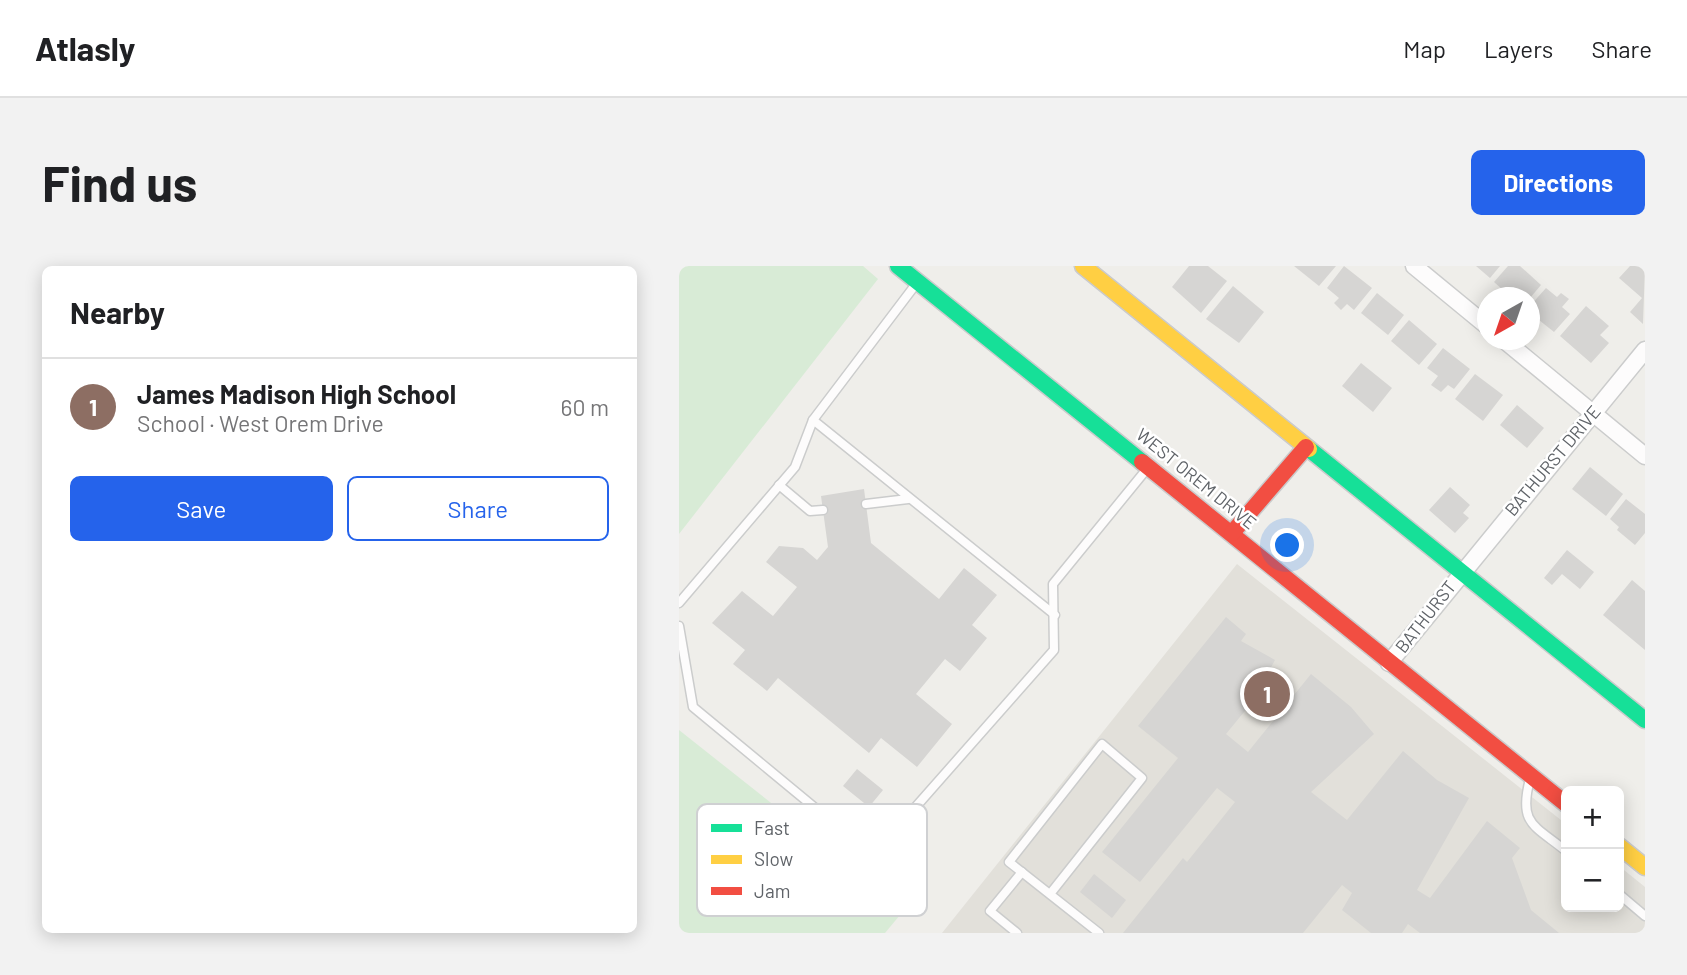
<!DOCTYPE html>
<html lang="en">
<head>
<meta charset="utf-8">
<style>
	:root { --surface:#fff; --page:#f2f2f2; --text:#202124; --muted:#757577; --line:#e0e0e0; --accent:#2563eb }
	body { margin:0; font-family:Barlow,sans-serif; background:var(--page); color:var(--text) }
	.controls { position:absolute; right:21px; bottom:21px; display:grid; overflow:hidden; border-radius:10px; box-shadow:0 4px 18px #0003 }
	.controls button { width:63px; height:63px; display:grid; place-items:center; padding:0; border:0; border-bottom:2px solid var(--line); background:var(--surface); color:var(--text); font:35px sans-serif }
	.compass { position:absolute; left:798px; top:21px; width:63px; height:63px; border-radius:50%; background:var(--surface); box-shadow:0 4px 18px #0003; rotate:220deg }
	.you { position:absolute; left:609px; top:280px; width:24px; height:24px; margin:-18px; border:5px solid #fff; border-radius:50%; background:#1a73e8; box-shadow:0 0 0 10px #1a73e833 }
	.badge { display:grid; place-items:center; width:46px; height:46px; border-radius:50%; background:var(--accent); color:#fff; font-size:23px; font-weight:700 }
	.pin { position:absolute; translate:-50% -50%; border:4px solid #fff; box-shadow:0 2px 7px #0006 }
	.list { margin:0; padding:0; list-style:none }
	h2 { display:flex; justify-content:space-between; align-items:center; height:91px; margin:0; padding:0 28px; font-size:30px }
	h2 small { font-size:23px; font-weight:400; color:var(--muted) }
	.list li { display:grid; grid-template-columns:46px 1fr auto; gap:21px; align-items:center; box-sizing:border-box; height:98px; padding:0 28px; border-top:2px solid var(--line) }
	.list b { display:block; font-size:26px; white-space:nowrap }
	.list p { margin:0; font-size:23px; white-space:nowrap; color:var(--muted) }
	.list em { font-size:23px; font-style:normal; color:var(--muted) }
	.actions { display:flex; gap:14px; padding:21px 28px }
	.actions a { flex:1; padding:16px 0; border:2px solid var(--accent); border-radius:10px; text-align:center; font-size:24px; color:var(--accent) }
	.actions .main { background:var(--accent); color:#fff }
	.map { position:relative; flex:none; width:966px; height:667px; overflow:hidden; border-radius:10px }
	header { display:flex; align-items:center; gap:42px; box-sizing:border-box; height:98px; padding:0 35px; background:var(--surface); border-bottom:2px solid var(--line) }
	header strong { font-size:33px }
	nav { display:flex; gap:38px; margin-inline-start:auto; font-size:24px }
	.intro { display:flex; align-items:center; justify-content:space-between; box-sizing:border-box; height:168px; padding:0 42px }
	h1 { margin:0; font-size:49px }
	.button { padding:18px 32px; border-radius:10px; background:var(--accent); color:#fff; font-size:24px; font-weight:700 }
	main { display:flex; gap:42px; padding:0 42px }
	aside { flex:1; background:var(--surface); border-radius:10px; box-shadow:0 4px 18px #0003 }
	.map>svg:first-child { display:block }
</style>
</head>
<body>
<header>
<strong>Atlasly</strong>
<nav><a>Map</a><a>Layers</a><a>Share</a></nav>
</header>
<div class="intro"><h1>Find us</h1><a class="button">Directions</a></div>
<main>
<aside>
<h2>Nearby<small></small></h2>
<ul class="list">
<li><span class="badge" style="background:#8d6e63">1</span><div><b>James Madison High School</b><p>School · West Orem Drive</p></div><em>60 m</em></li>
</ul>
<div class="actions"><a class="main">Save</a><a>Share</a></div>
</aside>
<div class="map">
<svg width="966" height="667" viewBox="0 0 966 667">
	<rect width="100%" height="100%" fill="#efeeea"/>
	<path fill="#e2e0da" d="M558 298 887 558V641H940V600L966 621V667H263Z"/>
	<g fill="#d8ebd6">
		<path d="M0 0H184L199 13 0 268Z"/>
		<path d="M0 464 226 643 206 667H0Z"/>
	</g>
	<g fill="#d6d5d3">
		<path d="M510 0H529L548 15 522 47 493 21Z"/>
		<path d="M615 0H657L640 20Z"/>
		<path d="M665 0 693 22 675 44 668 38 662 44 655 37 660 32 648 22Z"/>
		<path d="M797 0H821L811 12Z"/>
		<path d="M829 0H841L862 19 851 32H833L815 16Z"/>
		<path d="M951 0H966L964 58 951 46 963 32 940 12Z"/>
		<path d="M554 20 585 46 560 77 527 53Z"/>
		<path d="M867 22 878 31 882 27 890 33 883 41 891 48 875 66 850 46V41Z"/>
		<path d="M698 27 725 49 709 69 682 47Z"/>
		<path d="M907 40 930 60 921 69 930 77 912 97 881 70Z"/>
		<path d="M730 54 758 78 740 99 712 75Z"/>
		<path d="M764 82 791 103 775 123 769 119 762 126 752 119 759 110 748 102Z"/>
		<path d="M682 97 713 122 694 146 663 120Z"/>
		<path d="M796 108 824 129 804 155 776 133Z"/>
		<path d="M838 139 865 162 848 182 821 159Z"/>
		<path d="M911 201 944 228 927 250 893 223Z"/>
		<path d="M771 221 791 239 784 247 790 252 776 267 750 244Z"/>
		<path d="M185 223 192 277 260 333 285 302 318 329 293 359 308 372 281 405 266 393 237 428 273 458 238 501 202 472 190 487 99 412 88 425 54 398 66 384 33 357 63 325 94 350 118 321 87 296 100 280 124 282 138 294 149 281 142 230Z"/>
		<path d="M947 233 966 248V267L956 279 938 264 940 261 931 253Z"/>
		<path d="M888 284 915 306 901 323 883 308 873 319 865 312Z"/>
		<path d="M953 314 966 325V384L924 349Z"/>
		<path d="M547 351 567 368 562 375 596 394 574 435 547 468 569 486 632 408 672 441 695 468 632 526 668 554 724 485 758 514 790 532 738 624 751 632 808 555 841 582 833 592 852 644 880 667H741L729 658 723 667H692L663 644 673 627 663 619 624 667H444L504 592 508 596 556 536 538 522 461 616 423 586 499 492 459 460Z"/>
		<path d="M178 503 204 524 190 541 164 520Z"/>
		<path d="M415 608 447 634 433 652 401 626Z"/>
	</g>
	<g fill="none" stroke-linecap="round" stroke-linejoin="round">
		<g stroke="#cbcccc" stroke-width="11">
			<g id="lane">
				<path d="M134 154 376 349"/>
				<path d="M100 219 131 245 144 244"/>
				<path d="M187 238 229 233"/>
				<path d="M0 337 116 201 134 154 237 18"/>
				<path d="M0 360 14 441 187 584 219 561 375 384 374 318 467 204"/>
				<path d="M851 513C839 558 855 559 887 585"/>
				<path d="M371 628 463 512 423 478 330 596 420 667"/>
				<path d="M940 628 966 650"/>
				<path d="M338 667 311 645 343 606"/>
			</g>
		</g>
		<g stroke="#cbcccc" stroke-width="19">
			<g id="street">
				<path d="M735 0 808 60"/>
				<path d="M825 74 966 190"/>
				<path d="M710 397 966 84"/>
			</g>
		</g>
		<g stroke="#cacacb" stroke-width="19">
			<g id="fast">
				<path d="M219 0 463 196"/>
				<path d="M630 183 966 454"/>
			</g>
		</g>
		<g stroke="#cacacb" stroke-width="19">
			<g id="slow">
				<path d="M404 0 630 183"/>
				<path d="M940 580 966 601"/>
			</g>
		</g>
		<g stroke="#cacacb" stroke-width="19">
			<g id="jam">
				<path d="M463 196 887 538"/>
				<path d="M553 267 627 181"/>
			</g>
		</g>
		<use href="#lane" stroke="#fdfcfc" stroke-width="8"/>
		<use href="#street" stroke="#fdfcfc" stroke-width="16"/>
		<use href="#fast" stroke="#16e098" stroke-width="16"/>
		<use href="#slow" stroke="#ffcf43" stroke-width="16"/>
		<use href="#jam" stroke="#f24e42" stroke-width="16"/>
	</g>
	<g text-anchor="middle" stroke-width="5" stroke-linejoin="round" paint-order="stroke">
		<g font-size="18" fill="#5f6368" stroke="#fff">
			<text transform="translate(874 195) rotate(-50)" y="6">BATHURST DRIVE</text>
			<text transform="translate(517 213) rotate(39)" y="6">WEST OREM DRIVE</text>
			<text transform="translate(747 351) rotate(-52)" y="6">BATHURST</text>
		</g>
	</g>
	<rect x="18" y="538" width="230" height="112" rx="10" fill="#fff" stroke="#cfd0d2" stroke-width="2"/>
	<rect x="32" y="558" width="31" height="8" fill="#16e098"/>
	<rect x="32" y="589" width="31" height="9" fill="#ffcf43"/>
	<rect x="32" y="621" width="31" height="8" fill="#f24e42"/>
	<g font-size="19" fill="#5f6368">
		<text x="75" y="569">Fast</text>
		<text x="75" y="600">Slow</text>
		<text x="75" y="632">Jam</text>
	</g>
</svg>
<div class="controls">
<button>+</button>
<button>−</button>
</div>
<svg class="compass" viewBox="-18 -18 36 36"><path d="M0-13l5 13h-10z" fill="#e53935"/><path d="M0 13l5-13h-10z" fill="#757577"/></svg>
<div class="you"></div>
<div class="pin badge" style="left:588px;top:428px;background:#8d6e63">1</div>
</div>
</main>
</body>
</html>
